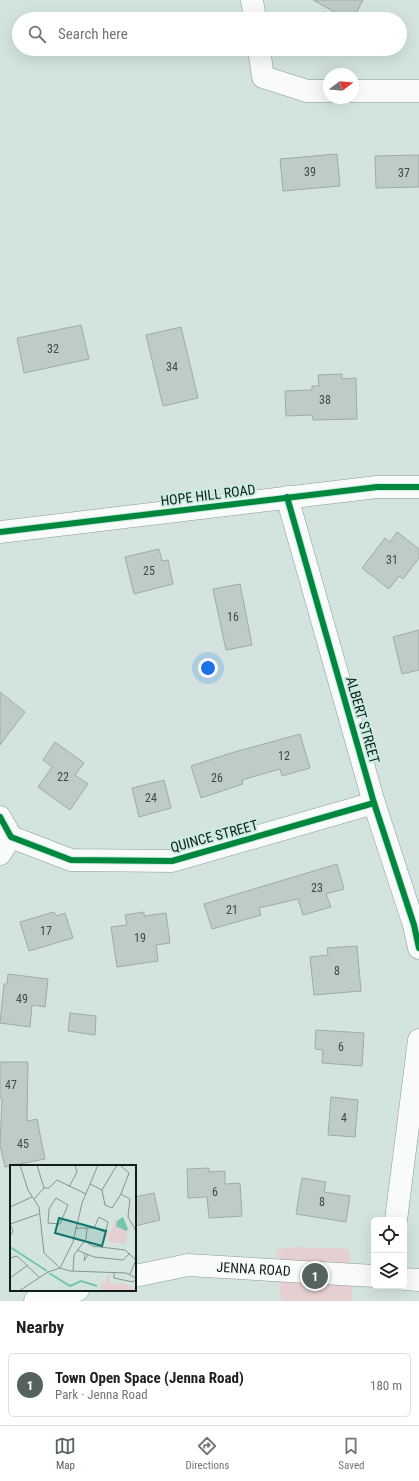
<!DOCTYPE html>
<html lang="en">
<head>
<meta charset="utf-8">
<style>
	:root { --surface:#fff; --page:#f6f6f6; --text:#202124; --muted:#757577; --line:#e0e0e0; --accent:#55635e }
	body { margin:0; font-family:"Roboto Condensed",sans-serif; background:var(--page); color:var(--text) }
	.controls { position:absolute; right:12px; bottom:12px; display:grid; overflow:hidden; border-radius:6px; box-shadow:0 4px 16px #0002 }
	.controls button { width:36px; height:36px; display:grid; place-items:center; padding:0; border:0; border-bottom:1px solid var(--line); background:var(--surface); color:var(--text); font:20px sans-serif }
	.compass { position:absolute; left:323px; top:68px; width:36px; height:36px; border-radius:50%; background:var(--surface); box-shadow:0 4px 16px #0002; rotate:74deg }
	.you { position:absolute; left:208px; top:668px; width:14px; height:14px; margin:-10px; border:3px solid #fff; border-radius:50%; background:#1a73e8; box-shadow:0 0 0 6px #1a73e833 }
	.badge { display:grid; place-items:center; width:26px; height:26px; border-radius:50%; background:var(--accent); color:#fff; font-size:13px; font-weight:700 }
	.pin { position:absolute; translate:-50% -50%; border:2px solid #fff; box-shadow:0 1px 4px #0006 }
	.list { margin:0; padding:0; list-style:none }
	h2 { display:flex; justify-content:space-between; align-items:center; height:52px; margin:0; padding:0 16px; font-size:17px }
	h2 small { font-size:13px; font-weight:400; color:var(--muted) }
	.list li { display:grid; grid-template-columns:26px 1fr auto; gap:12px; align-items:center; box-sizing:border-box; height:64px; margin:0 8px 8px; padding:0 8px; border:1px solid var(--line); border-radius:6px }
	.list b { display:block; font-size:15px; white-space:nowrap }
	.list p { margin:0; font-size:13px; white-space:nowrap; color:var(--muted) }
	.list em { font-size:13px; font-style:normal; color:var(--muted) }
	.icon { flex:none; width:22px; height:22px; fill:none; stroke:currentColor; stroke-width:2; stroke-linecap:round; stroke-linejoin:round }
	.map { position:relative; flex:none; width:419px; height:1301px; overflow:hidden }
	.search { position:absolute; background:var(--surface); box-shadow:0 4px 16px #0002; left:12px; right:12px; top:12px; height:44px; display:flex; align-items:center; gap:10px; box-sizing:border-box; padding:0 14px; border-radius:22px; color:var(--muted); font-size:15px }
	.sheet { height:124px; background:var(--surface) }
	nav { display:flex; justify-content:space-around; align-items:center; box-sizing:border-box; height:56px; border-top:1px solid var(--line); background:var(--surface); font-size:11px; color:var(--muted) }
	nav a { display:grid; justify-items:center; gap:2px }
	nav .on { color:var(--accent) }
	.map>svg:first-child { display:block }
</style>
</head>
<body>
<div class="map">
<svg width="419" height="1301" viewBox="0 0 419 1301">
	<rect width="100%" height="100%" fill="#d3e4de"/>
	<path fill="#e5cfd0" d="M294 1247 349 1249 353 1301H281L276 1250Z"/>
	<g fill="#beccc7" stroke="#9eaba7">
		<path d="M313 0H363L353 19H347Z"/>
		<path d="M337 154 340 186 283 191 280 159Z"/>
		<path d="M419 155V187L376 188 375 156Z"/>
		<path d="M81 325 89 359 24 373 17 338Z"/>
		<path d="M181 327 198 398 163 406 146 335Z"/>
		<path d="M342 374V379L356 378 357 419 313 420 312 415 286 416 285 391 312 390V386H319L318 375Z"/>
		<path d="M397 532 419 549V558L403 579 399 576 389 589 362 568 385 538 390 542Z"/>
		<path d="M159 549 162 561 168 560 173 584 134 594 125 557Z"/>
		<path d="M240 584 252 645 226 650 213 589Z"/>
		<path d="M419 630V670L402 674 393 637Z"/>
		<path d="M0 692 25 712 0 745Z"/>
		<path d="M300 734 310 768 282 776 280 769 242 780 243 784 201 798 191 766 231 753Z"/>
		<path d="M55 742 84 763 75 775 88 784 70 810 38 787 52 767 43 760Z"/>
		<path d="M164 780 171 808 139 817 132 788Z"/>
		<path d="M337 864 344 889 326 894 331 907 303 915 298 899 259 908 261 915 212 929 204 904Z"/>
		<path d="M54 912 57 916 65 913 73 938 29 951 20 922Z"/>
		<path d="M144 912V916L166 913 170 943 156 945 158 961 117 967 111 927 127 925 125 915Z"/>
		<path d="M357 946 361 991 314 995 310 957 328 955 327 948Z"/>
		<path d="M8 974 48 979 45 1007 32 1005 30 1027 0 1023 4 984H7Z"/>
		<path d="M70 1013 96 1016 95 1035 68 1031Z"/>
		<path d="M316 1030 364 1033 362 1066 322 1063 323 1050 315 1049Z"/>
		<path d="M0 1062H28L27 1121 37 1119 45 1159 5 1167 0 1145 2 1098H0Z"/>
		<path d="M331 1097 358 1100 355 1137 328 1135Z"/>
		<path d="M209 1168V1172L225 1171V1184L240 1183 242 1216 209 1218 207 1197 188 1198 187 1169Z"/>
		<path d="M302 1178 326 1182 324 1192 350 1196 346 1222 296 1214Z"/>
		<path d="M154 1193 160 1220 135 1226V1197Z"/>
	</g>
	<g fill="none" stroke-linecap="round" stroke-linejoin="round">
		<g stroke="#8c9994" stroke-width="23">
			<g id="minor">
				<path d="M252 0 255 19"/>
				<path d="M259 49 263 77 307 91H329"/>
				<path d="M353 91H419"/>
				<path d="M287 497 374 803 414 925 419 948"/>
				<path d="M0 532 377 487H419"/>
				<path d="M0 817 11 837 71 860 172 861 374 803"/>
				<path d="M0 854 11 837"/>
				<path d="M396 1220 419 1040"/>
				<path id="s1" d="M135 1276 188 1265 374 1276"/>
				<path d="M404 1279 419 1280"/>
				<path d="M35 1301 78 1290"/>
			</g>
		</g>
		<use href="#minor" stroke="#f8fbfa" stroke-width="22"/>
		<g stroke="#cbece0" stroke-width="8">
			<g id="cycleway">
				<path d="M287 497 374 803 414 925 419 948"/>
				<path d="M0 532 377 487H419"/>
				<path d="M0 817 11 837 71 860 172 861 374 803"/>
			</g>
		</g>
		<use href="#cycleway" stroke="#00873e" stroke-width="6"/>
	</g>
	<g text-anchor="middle" stroke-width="4" stroke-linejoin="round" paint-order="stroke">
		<g font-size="12" fill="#3e4a46">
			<text x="310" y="176">39</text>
			<text x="404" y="177">37</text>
			<text x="53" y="353">32</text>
			<text x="172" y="371">34</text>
			<text x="325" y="404">38</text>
			<text x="392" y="564">31</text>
			<text x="149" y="575">25</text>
			<text x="233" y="621">16</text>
			<text x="284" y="760">12</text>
			<text x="63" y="781">22</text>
			<text x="217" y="782">26</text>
			<text x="151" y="802">24</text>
			<text x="317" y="892">23</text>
			<text x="232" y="914">21</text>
			<text x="46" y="935">17</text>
			<text x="140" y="942">19</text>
			<text x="337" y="975">8</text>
			<text x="22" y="1003">49</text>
			<text x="341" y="1051">6</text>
			<text x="11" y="1089">47</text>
			<text x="344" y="1122">4</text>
			<text x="23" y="1148">45</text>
			<text x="215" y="1196">6</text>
			<text x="322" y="1206">8</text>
		</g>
		<g font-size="14" fill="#111d19" stroke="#cbece0">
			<text transform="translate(208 495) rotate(-7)" y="5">HOPE HILL ROAD</text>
			<text transform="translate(363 720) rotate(74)" y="5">ALBERT STREET</text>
			<text transform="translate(214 836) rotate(-15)" y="5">QUINCE STREET</text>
			<text dy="5" stroke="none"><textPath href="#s1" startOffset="120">JENNA ROAD</textPath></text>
		</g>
	</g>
	<g transform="translate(10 1165)">
		<rect width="126" height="126" fill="#d3e4de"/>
		<path d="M105 55 119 64 115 79 98 77 99 72 93 71V68L100 69ZM100 108V120L103 118 115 119 125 123 124 126H91V116L94 118Z" fill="#e5cfd0"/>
		<path d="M113 52 118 64 116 66 106 61 107 56Z" fill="#76c5af"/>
		<path fill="none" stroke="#76c5af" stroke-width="2" d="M0 82 37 106M39 108 60 121 71 116 87 121"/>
		<path fill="none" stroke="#85948f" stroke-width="1" d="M10 0 18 25 29 42 34 88 50 103 63 77 72 38 88 0M27 0 34 23M80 19 92 25M59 22 67 7 65 0M92 25 95 40 102 43 111 29 119 8 110 0M92 25 107 0M111 29 120 34 118 52 126 66M46 33 58 40 50 59 38 58 39 44ZM24 34 34 23H39L47 15 76 29M0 42 22 32M0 59 29 49M65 63H84L95 67M84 63 89 52 98 57 92 82M0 71 3 66 0 59M75 76 82 81 115 85 126 95M67 85 84 92 113 95 120 88M75 89 74 96 78 90M0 93 7 91 29 112M63 106 64 90 76 74 77 63M104 107V113L123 117 126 114M120 109 126 95M0 113 18 100M9 126 38 107 50 103 60 106 116 108 126 113"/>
		<path fill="#0f766e" fill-opacity="0.15" stroke="#0f766e" stroke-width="2" d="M49 53 96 66 92 81 45 68Z"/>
		<rect width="126" height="126" fill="none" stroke="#111d19" stroke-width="2"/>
	</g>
</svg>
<div class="controls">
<button><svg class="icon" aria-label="locate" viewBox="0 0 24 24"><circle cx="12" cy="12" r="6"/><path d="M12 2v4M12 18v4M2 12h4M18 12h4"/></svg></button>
<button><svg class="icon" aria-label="layers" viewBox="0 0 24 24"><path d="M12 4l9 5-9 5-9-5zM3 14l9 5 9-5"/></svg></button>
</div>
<svg class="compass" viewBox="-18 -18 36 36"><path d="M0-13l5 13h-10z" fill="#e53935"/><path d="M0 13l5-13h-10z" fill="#757577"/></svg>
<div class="you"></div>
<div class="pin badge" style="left:315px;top:1276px">1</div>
<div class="search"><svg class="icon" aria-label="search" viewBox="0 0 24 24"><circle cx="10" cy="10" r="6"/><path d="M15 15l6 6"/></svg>Search here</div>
</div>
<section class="sheet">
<h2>Nearby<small></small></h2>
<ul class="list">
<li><span class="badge">1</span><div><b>Town Open Space (Jenna Road)</b><p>Park · Jenna Road</p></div><em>180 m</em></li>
</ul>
</section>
<nav>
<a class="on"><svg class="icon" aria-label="map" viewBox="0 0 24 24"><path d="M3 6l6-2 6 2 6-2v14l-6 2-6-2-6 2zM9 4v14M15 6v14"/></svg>Map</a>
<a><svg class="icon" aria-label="directions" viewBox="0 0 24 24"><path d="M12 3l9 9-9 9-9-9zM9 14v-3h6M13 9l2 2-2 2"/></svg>Directions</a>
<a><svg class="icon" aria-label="saved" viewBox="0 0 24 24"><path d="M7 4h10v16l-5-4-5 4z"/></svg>Saved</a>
</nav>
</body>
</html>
